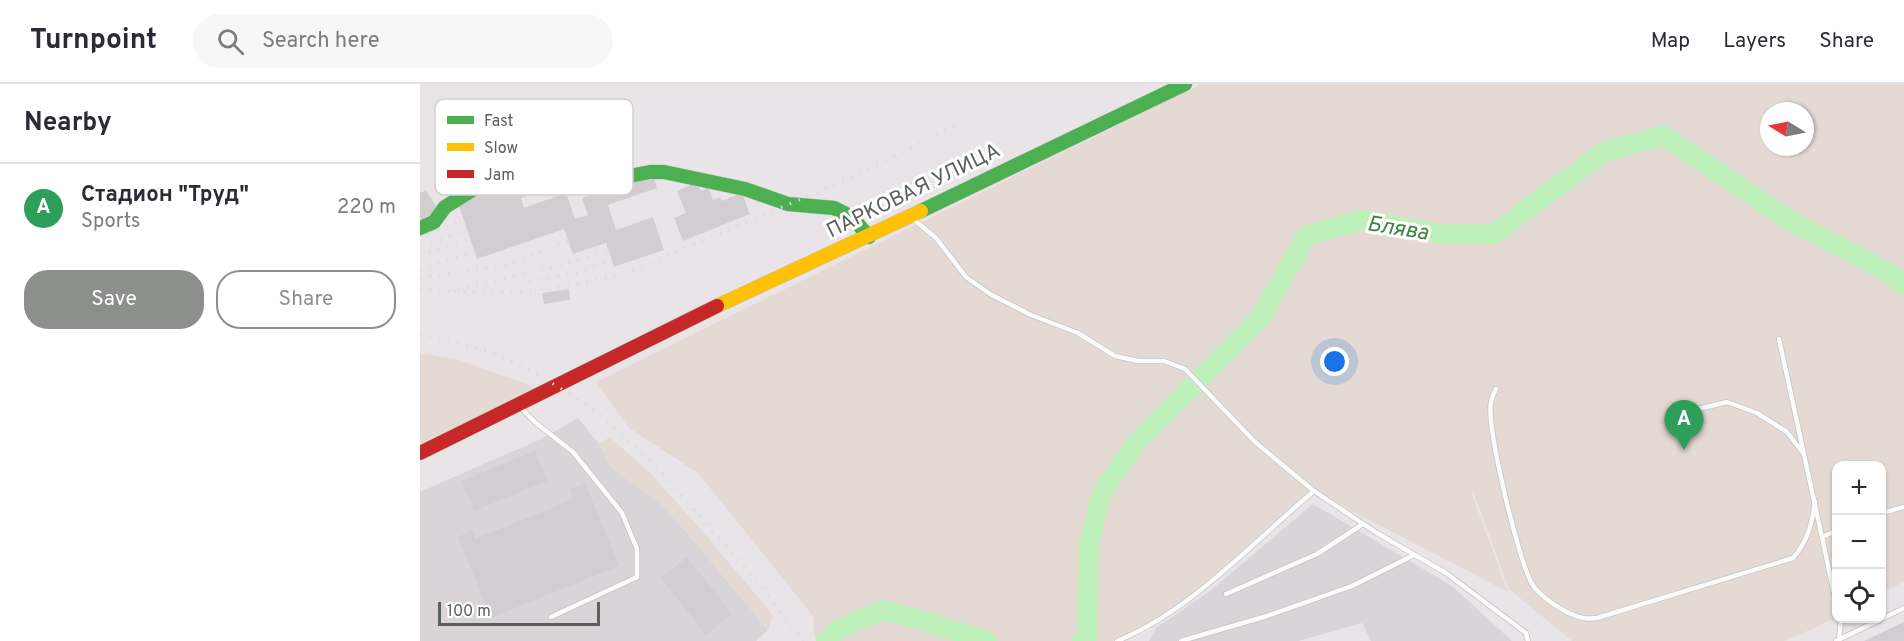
<!DOCTYPE html>
<html lang="en">
<head>
<meta charset="utf-8">
<style>
	:root { --surface:#fff; --page:#f7f7f7; --text:#2b2b33; --muted:#7c7c81; --line:#e1e1e2; --accent:#8c8f8c }
	body { margin:0; font-family:Overpass,sans-serif; background:var(--page); color:var(--text) }
	.controls { position:absolute; right:18px; bottom:18px; display:grid; overflow:hidden; border-radius:12px; box-shadow:0 2px 4px #0004 }
	.controls button { width:54px; height:54px; display:grid; place-items:center; padding:0; border:0; border-bottom:2px solid var(--line); background:var(--surface); color:var(--text); font:30px sans-serif }
	.compass { position:absolute; left:1340px; top:18px; width:54px; height:54px; border-radius:50%; background:var(--surface); box-shadow:0 2px 4px #0004; rotate:280deg }
	.scale { position:absolute; left:18px; bottom:15px; width:162px; box-sizing:border-box; padding-left:6px; border:3px solid #5a615b; border-top:0; font-size:16px; line-height:21px; white-space:nowrap; color:#5a615b; -webkit-text-stroke:4px #fff; paint-order:stroke }
	.you { position:absolute; left:915px; top:278px; width:21px; height:21px; margin:-15px; border:4px solid #fff; border-radius:50%; background:#1a73e8; box-shadow:0 0 0 9px #1a73e833 }
	.badge { display:grid; place-items:center; width:39px; height:39px; border-radius:50%; background:var(--accent); color:#fff; font-size:20px; font-weight:700 }
	.pin { position:absolute; translate:-50% -50px; filter:drop-shadow(0 2px 3px #0008) }
	.pin::after { content:''; position:absolute; top:32px; width:21px; height:18px; background:inherit; clip-path:polygon(0 0,100% 0,50% 100%) }
	.list { margin:0; padding:0; list-style:none }
	h2 { display:flex; justify-content:space-between; align-items:center; height:78px; margin:0; padding:0 24px; font-size:26px }
	h2 small { font-size:20px; font-weight:400; color:var(--muted) }
	.list li { display:grid; grid-template-columns:39px 1fr auto; gap:18px; align-items:center; box-sizing:border-box; height:90px; padding:0 24px; border-top:2px solid var(--line) }
	.list b { display:block; font-size:22px; white-space:nowrap }
	.list p { margin:0; font-size:20px; white-space:nowrap; color:var(--muted) }
	.list em { font-size:20px; font-style:normal; color:var(--muted) }
	.actions { display:flex; gap:12px; padding:18px 24px }
	.actions a { flex:1; padding:14px 0; border:2px solid var(--accent); border-radius:24px; text-align:center; font-size:21px; color:var(--accent) }
	.actions .main { background:var(--accent); color:#fff }
	.icon { flex:none; width:33px; height:33px; fill:none; stroke:currentColor; stroke-width:2; stroke-linecap:round; stroke-linejoin:round }
	.map { position:relative; flex:none; width:1484px; height:557px; overflow:hidden }
	header { display:flex; align-items:center; gap:36px; box-sizing:border-box; height:84px; padding:0 30px; background:var(--surface); border-bottom:2px solid var(--line) }
	header strong { font-size:28px }
	nav { display:flex; gap:33px; margin-inline-start:auto; font-size:21px }
	.search { width:420px; height:54px; background:var(--page); display:flex; align-items:center; gap:15px; box-sizing:border-box; padding:0 21px; border-radius:33px; color:var(--muted); font-size:22px }
	main { display:flex }
	aside { flex:1; background:var(--surface) }
	.map>svg:first-child { display:block }
</style>
</head>
<body>
<header>
<strong>Turnpoint</strong>
<div class="search"><svg class="icon" aria-label="search" viewBox="0 0 24 24"><circle cx="10" cy="10" r="6"/><path d="M15 15l6 6"/></svg>Search here</div>
<nav><a>Map</a><a>Layers</a><a>Share</a></nav>
</header>
<main>
<aside>
<h2>Nearby<small></small></h2>
<ul class="list">
<li><span class="badge" style="background:#2e9e5b">A</span><div><b>Стадион &quot;Труд&quot;</b><p>Sports</p></div><em>220 m</em></li>
</ul>
<div class="actions"><a class="main">Save</a><a>Share</a></div>
</aside>
<div class="map">
<svg width="1484" height="557" viewBox="0 0 1484 557">
	<rect width="100%" height="100%" fill="#e9e4e8"/>
	<g fill="#d9d4d7">
		<path d="M158 334 179 360 193 385 238 418 264 445 348 546 336 557H0V408L121 355Z"/>
		<path d="M893 420 1032 502 1092 557H951L942 539 878 557H729L736 544 790 507Z"/>
	</g>
	<g fill="#e5dad3" fill-rule="evenodd">
		<path d="M782 0H1484V498L1462 508V382H1416V534L1365 557H1152L1089 505 1052 404 1053 413 1088 508 894 407 763 520 692 557H397L394 552 393 532 278 389 209 344 176 298ZM1349 27H1385V63H1349Z"/>
		<path d="M0 269 36 275 115 303 0 362Z"/>
		<path d="M190 353 231 390 277 441 353 531 348 546 264 445 238 418 193 385 179 360Z"/>
	</g>
	<g fill="none" stroke-linecap="round" stroke-linejoin="round">
		<g stroke="#bef0bb" stroke-width="20">
			<path d="M406 557 417 546 462 526 497 535 568 557"/>
			<path d="M662 557 667 553 669 460 681 410 715 360 840 234 887 151 942 136 1022 150H1074L1185 67 1244 52 1369 136 1471 190 1484 201"/>
		</g>
	</g>
	<g fill="#d1cdd0">
		<path d="M233 90 237 104 188 121 196 146 233 133 244 166 194 183 186 159 153 170 144 145 57 175 38 119 93 100 106 98 110 111 101 114 104 124 146 109 155 135 168 131 162 114Z"/>
		<path d="M277 98 281 107 288 104 293 116 300 113 302 117 322 109 330 130 263 157 254 134 266 129 257 107Z"/>
		<path d="M6 106 18 125 0 137V109Z"/>
		<path d="M149 205 150 216 124 220 122 209Z"/>
		<path d="M115 367 127 397 54 427 42 397Z"/>
		<path d="M165 399 199 482 71 534 38 453 52 447 55 455 154 415 150 405Z"/>
		<path d="M267 473 312 530 286 551 241 494Z"/>
		<path d="M1484 538V557H1444Z"/>
	</g>
	<g fill="none" stroke-linecap="round" stroke-linejoin="round">
		<g stroke="#c4c4c4" stroke-width="6">
			<g id="lane">
				<path d="M493 135 516 154 546 193 570 210 611 231 658 249 695 272 718 277H744L765 285 835 358 894 407 957 449 1026 489 1106 549 1108 557"/>
				<path d="M1359 255 1416 518"/>
				<path d="M1076 305C1074 309 1072 314 1071 318 1066 342 1098 474 1111 498 1118 512 1147 531 1163 534 1167 535 1173 534 1177 534L1373 474C1388 457 1392 439 1395 418"/>
				<path d="M100 323 116 339 153 368 202 429 217 465V493L131 533"/>
				<path d="M1274 326 1307 318 1337 329 1367 348 1383 369"/>
				<path d="M1462 429 1484 423"/>
				<path d="M1402 453 1416 447"/>
				<path d="M806 510 897 470 943 440"/>
				<path d="M697 557C771 527 833 458 894 407"/>
				<path d="M761 557 847 532 932 502 994 471"/>
				<path d="M1416 557 1484 524"/>
				<path d="M1419 557 1421 534"/>
			</g>
		</g>
		<g stroke="#c4c4c4" stroke-width="15">
			<g id="fast">
				<path d="M501 127 765 0"/>
				<path d="M0 144 14 138 25 123 54 105 110 94 137 99 169 100 230 88H244L325 105 368 120 414 124 432 133 449 153"/>
			</g>
		</g>
		<g stroke="#c4c4c4" stroke-width="15">
			<path id="slow" d="M297 222 501 127"/>
		</g>
		<g stroke="#c4c4c4" stroke-width="15">
			<path id="jam" d="M0 369 297 222"/>
		</g>
		<use href="#lane" stroke="#fcfbfc" stroke-width="4.5"/>
		<use href="#fast" stroke="#4caf50" stroke-width="14"/>
		<use href="#slow" stroke="#ffc107" stroke-width="14"/>
		<use href="#jam" stroke="#c62828" stroke-width="14"/>
		<g stroke="#dcdcdc" stroke-width="3" stroke-dasharray="1.5 8" stroke-linecap="butt">
			<path d="M0 153 44 135"/>
			<path d="M11 159 47 145"/>
			<path d="M0 172 50 154"/>
			<path d="M0 186 55 167"/>
			<path d="M0 194 87 181 148 157"/>
			<path d="M109 197 156 189 191 176"/>
			<path d="M0 206 34 207 141 181 188 166"/>
			<path d="M34 207C96 213 157 203 216 185L433 93 540 39"/>
			<path d="M0 250 71 268 116 289 173 325 236 382 340 501 383 557"/>
		</g>
	</g>
	<g text-anchor="middle" stroke-width="6" stroke-linejoin="round" paint-order="stroke">
		<g font-size="21" fill="#5a615b" stroke="#fff">
			<text transform="translate(493 106) rotate(-26)" y="7">ПАРКОВАЯ УЛИЦА</text>
		</g>
		<g font-size="22" font-style="italic" fill="#3c843e" stroke="#fff">
			<text transform="translate(978 143) rotate(9)" y="8">Блява</text>
		</g>
	</g>
	<rect x="15" y="15" width="198" height="96" rx="9" fill="#fff" stroke="#ced0ce" stroke-width="1.5"/>
	<rect x="27" y="32" width="27" height="8" fill="#4caf50"/>
	<rect x="27" y="59" width="27" height="8" fill="#ffc107"/>
	<rect x="27" y="86" width="27" height="8" fill="#c62828"/>
	<g font-size="16" fill="#5a615b">
		<text x="64" y="42">Fast</text>
		<text x="64" y="69">Slow</text>
		<text x="64" y="96">Jam</text>
	</g>
</svg>
<div class="controls">
<button>+</button>
<button>−</button>
<button><svg class="icon" aria-label="locate" viewBox="0 0 24 24"><circle cx="12" cy="12" r="6"/><path d="M12 2v4M12 18v4M2 12h4M18 12h4"/></svg></button>
</div>
<svg class="compass" viewBox="-18 -18 36 36"><path d="M0-13l5 13h-10z" fill="#e53935"/><path d="M0 13l5-13h-10z" fill="#7c7c81"/></svg>
<div class="scale">100 m</div>
<div class="you"></div>
<div class="pin badge" style="left:1264px;top:366px;background:#2e9e5b">A</div>
</div>
</main>
</body>
</html>
